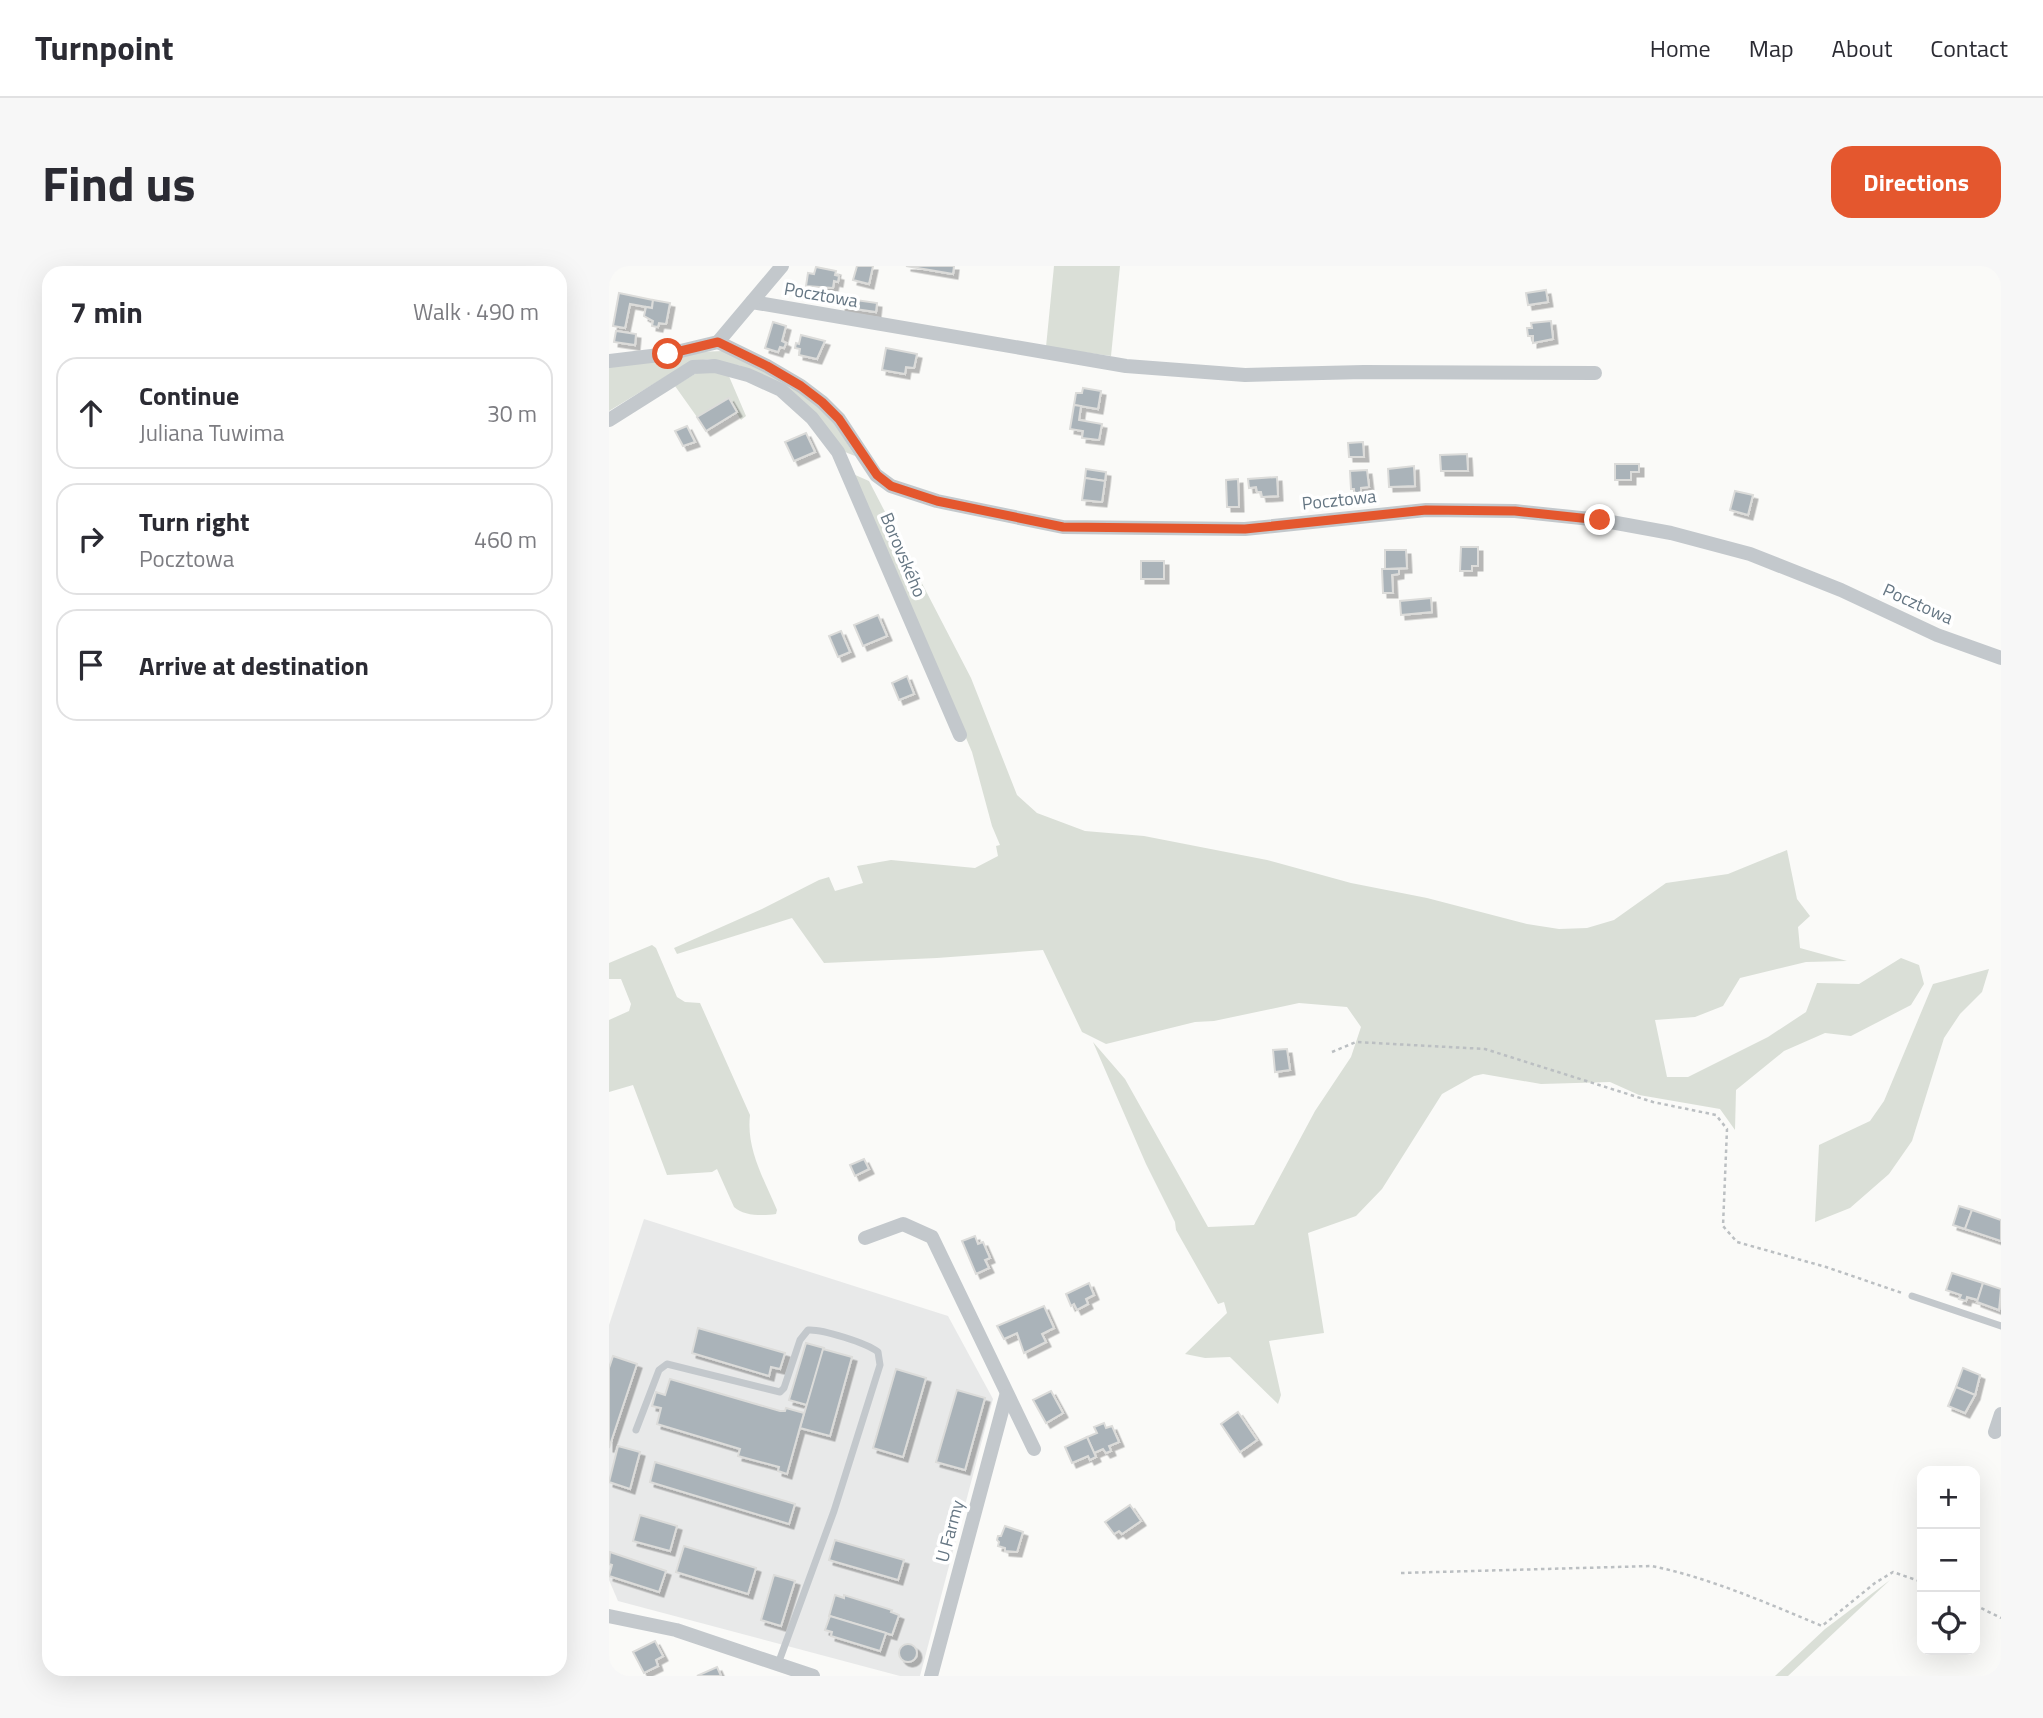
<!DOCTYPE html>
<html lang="en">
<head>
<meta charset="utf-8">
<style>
	:root { --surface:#fff; --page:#f7f7f7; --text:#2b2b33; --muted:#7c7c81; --line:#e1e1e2; --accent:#e4572e }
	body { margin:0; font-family:"Titillium Web",sans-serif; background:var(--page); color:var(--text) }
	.controls { position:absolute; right:21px; bottom:21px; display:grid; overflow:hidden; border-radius:14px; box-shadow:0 7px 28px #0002 }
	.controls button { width:63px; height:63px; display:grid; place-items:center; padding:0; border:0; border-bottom:2px solid var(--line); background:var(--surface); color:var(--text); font:35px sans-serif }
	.stop { position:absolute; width:21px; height:21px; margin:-16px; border:5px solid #e4572e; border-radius:50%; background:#fff }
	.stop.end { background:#e4572e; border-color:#fff; box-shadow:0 2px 7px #0008 }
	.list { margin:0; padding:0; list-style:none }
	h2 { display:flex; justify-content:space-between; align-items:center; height:91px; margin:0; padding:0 28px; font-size:30px }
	h2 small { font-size:23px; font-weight:400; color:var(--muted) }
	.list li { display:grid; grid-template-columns:46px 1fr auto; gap:21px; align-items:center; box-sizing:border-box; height:112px; margin:0 14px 14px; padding:0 14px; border:2px solid var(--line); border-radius:21px }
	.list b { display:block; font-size:26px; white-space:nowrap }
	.list p { margin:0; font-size:23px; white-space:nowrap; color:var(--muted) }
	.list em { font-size:23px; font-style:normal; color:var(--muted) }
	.icon { flex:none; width:38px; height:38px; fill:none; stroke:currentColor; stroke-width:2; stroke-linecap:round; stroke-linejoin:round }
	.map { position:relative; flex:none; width:1392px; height:1410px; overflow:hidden; border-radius:21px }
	header { display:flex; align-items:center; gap:42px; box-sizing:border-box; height:98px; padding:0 35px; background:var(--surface); border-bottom:2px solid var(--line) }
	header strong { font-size:33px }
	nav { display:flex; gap:38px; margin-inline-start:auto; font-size:24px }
	.intro { display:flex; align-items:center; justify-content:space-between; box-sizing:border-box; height:168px; padding:0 42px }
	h1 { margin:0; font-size:49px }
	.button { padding:18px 32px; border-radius:21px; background:var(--accent); color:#fff; font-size:24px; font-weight:700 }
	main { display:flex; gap:42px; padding:0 42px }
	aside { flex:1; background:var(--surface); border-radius:21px; box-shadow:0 7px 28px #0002 }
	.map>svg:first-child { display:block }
</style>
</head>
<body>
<header>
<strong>Turnpoint</strong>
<nav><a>Home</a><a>Map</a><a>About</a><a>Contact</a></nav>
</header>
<div class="intro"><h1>Find us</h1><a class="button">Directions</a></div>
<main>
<aside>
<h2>7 min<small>Walk · 490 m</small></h2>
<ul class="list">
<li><svg class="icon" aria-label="ahead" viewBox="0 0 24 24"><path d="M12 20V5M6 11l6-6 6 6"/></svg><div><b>Continue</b><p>Juliana Tuwima</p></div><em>30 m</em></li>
<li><svg class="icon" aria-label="right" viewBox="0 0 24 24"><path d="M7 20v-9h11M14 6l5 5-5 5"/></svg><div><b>Turn right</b><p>Pocztowa</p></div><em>460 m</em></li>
<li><svg class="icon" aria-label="arrive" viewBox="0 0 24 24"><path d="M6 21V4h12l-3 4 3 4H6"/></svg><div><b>Arrive at destination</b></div></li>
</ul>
</aside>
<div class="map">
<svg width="1392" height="1410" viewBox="0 0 1392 1410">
	<defs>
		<filter id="shadow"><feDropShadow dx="4.5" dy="4.5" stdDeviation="0" flood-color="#0004"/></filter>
	</defs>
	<rect width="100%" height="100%" fill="#fafaf8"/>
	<path fill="#e8e9e9" d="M35 953 339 1050 384 1133 311 1410H291L9 1335 0 1314V1059Z"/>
	<g fill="#dadfd7">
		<path d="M445 0H511L502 90 437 81Z"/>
		<path d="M113 85 189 121 224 155 246 190 236 186 215 158 132 100 99 93 79 97 0 145V100L90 86Z"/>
		<path d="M96 102 119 108 137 150 132 154 119 132 88 151 66 120Z"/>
		<path d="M244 208 260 215 362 412 408 529 428 547 476 565 535 570 658 594 742 617 818 632 918 658 950 663 978 662 1005 654 1057 617 1119 608 1178 584 1188 633 1201 650 1189 661 1191 682 1238 695 1197 696 1131 712 1114 740 1086 751 1046 754 1058 811H1079L1159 771 1197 746 1208 717 1250 718 1292 692 1310 699 1315 718 1302 739 1242 770 1216 767 1175 785 1127 824 1126 864 1111 843 1030 829 1001 816 932 818 874 808 865 810 833 828 773 923 747 950 699 967 715 1067 660 1075 672 1129 669 1138 621 1091 596 1092 576 1088 618 1047 615 1036 609 1038 567 964 566 956 537 898 484 776 516 813 599 961 645 959 706 845 742 791 752 761 738 741 690 737 605 755 586 756 497 778 473 766 434 684 328 692 215 697 183 652 68 688 65 682 153 643 210 614 220 611 226 625 254 617 248 600 282 594 366 602 389 590 387 580 391 579 383 560 363 486Z"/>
		<path d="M43 679 47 682 68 731 76 736 91 737 141 849C137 883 155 913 168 944L167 948C154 950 134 950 125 941L108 903 103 906 58 909 24 819 0 826V754L20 745 22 738 12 713H0V697Z"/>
		<path d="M1380 703 1373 726 1351 748 1335 772 1303 875 1280 908 1241 942 1206 956 1210 879 1261 855 1275 835 1324 718Z"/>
		<path d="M1281 1314 1179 1410H1166L1216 1363Z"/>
	</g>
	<g fill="#aab3b9" stroke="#dcdcda" stroke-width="2" filter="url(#shadow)">
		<path d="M248 0H264L260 18 244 14Z"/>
		<path d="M297 0H345L344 8Z"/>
		<path d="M207 1 227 5 226 9 230 10 229 16 225 15 224 22 197 20 199 7 205 8Z"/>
		<path d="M937 24 939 36 919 39 917 27Z"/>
		<path d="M10 27 44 34 43 42 21 38 16 62 4 60Z"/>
		<path d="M233 32 268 37 267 46 232 41Z"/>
		<path d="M44 34 61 37 57 58 50 57 49 61 43 60 44 55 35 50 37 41 43 42Z"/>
		<path d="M942 55 944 73 924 77V70H919L918 62H923L922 57Z"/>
		<path d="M164 56 177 60 173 75 177 77 175 82 171 81 169 86 156 82Z"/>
		<path d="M7 65 27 68 26 79 5 76Z"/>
		<path d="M192 69 216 75 208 93 190 89 191 83 186 82 187 77 190 78Z"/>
		<path d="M277 82 308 88 305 102 297 101 296 108 273 104Z"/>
		<path d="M474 122 492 125 489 143 465 139 467 127H473Z"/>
		<path d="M120 132 128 146 97 165 88 151Z"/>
		<path d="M465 139 472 140 470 154 493 158 490 174 473 172 474 165 461 163Z"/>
		<path d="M78 160 86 176 74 180 66 165Z"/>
		<path d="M197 167 206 186 185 195 176 176Z"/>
		<path d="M754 176 755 191H740L739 177Z"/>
		<path d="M858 188 859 205H832L831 189Z"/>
		<path d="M1006 198H1030V206H1022V214H1006Z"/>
		<path d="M805 200 806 220 780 221 779 203Z"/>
		<path d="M477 203 497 206 496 215 476 212Z"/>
		<path d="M758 204 760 221 752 222V227L745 228V223H742L741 205Z"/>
		<path d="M668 211 669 230 653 231 652 226H648L647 221 640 222 639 213Z"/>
		<path d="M476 212 496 215 493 236 473 234Z"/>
		<path d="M629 213 630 241H618L617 214Z"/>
		<path d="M1126 225 1144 229 1139 249 1121 244Z"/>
		<path d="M852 281H869V300H863V305H851Z"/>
		<path d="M776 284H797L798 302 776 303Z"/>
		<rect x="532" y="295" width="23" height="18"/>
		<path d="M773 303H790V308L783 309 784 327H774Z"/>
		<path d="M822 332 823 346 792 349 791 335Z"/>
		<path d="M269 349 278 370 254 380 245 359Z"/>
		<path d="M232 365 241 386 229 391 220 370Z"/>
		<path d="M298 410 305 428 290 434 283 417Z"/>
		<path d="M678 783 681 804 666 806 664 784Z"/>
		<path d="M255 893 260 903 246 910 241 899Z"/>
		<path d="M1350 940 1363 944 1356 963 1344 959Z"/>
		<path d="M1363 944 1392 954V975L1356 963Z"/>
		<path d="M366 970 369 978 374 976 381 992 376 994 380 1002 367 1008 353 975Z"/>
		<path d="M1343 1007 1374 1017 1369 1034 1358 1031 1357 1035 1350 1033 1352 1029 1337 1024Z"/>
		<path d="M480 1017 485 1029 477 1033 479 1038 468 1044 465 1038 462 1040 457 1028Z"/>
		<path d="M1374 1017 1392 1023 1390 1044 1368 1036Z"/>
		<path d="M435 1040 445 1062 433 1068 437 1076 415 1087 408 1067 395 1073 388 1060Z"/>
		<path d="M89 1062 176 1087 171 1103 162 1101 160 1110 83 1087Z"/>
		<path d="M197 1077 215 1082 198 1139 180 1134Z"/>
		<path d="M214 1083 243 1091 221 1170 191 1162Z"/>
		<path d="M4 1090 28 1098 0 1182V1102Z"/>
		<path d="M1354 1102 1371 1109 1366 1129 1347 1121Z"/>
		<path d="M287 1103 317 1112 294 1191 264 1182Z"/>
		<path d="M61 1113 171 1145H176L177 1142 195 1147 178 1208 169 1205 170 1201 129 1190 131 1183 48 1158 52 1142 43 1140 47 1126 56 1129Z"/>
		<path d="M1347 1121 1366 1129 1356 1147 1339 1140Z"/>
		<path d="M348 1124 376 1132 356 1204 327 1196Z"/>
		<path d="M442 1125 454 1147 437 1157 424 1134Z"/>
		<path d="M629 1146 648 1174 631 1186 612 1158Z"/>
		<path d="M495 1157 497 1162 503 1160 510 1176 500 1180 502 1185 497 1187 494 1183 485 1187 478 1171 488 1167 485 1161Z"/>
		<path d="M478 1171 487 1191 481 1194 479 1190 463 1197 456 1181Z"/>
		<path d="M9 1180 31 1186 21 1223 0 1216Z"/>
		<path d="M46 1196 186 1238 180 1258 41 1216Z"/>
		<path d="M521 1239 532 1255 513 1268 510 1265 505 1268 496 1256Z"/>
		<path d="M31 1249 68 1260 61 1285 24 1275Z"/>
		<path d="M396 1260 414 1266 408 1286 396 1285V1282L389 1280 390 1276 388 1274 389 1270H392Z"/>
		<path d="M226 1274 295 1294 289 1314 220 1294Z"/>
		<path d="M75 1280 147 1302 139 1328 67 1306Z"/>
		<path d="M1 1286 57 1305 50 1326 0 1310 3 1299 0 1298Z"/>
		<path d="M165 1309 186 1315 172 1360 152 1354Z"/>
		<path d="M226 1329 235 1332V1329L283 1344 282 1346 290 1349 283 1369 220 1350Z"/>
		<path d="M221 1350 277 1367 271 1385 222 1370 223 1366 216 1364Z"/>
		<path d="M46 1375 54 1390 47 1394 49 1400 35 1407 24 1386Z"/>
		<circle cx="299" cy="1387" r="9"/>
		<path d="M108 1401 112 1410H88Z"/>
	</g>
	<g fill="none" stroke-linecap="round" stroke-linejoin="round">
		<g stroke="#bbbfc2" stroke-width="2.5" stroke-dasharray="3.5 3.5" stroke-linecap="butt">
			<path d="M723 786 747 776 876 783 1044 836 1107 849 1118 863 1114 960 1128 976 1217 1001 1293 1027"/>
			<path d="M792 1307 1043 1300C1101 1312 1158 1337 1213 1360L1266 1317 1284 1306 1313 1316"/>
			<path d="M1366 1339 1392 1352"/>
		</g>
		<g stroke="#c3c8cc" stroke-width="7">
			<path d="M1303 1030 1392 1060"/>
			<path d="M27 1164 50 1104 58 1098 171 1126 175 1122 191 1074 199 1064C213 1063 258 1077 269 1086L271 1099 225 1245 169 1398"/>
		</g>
		<g stroke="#c3c8cc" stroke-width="14">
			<path d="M143 36 517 100 636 109 755 106 986 107"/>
			<path d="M109 76 158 100 192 120 213 136 230 153 267 209 282 220 328 235 454 261 636 263 817 244 906 245 991 254 1062 267 1141 288 1232 324 1328 369 1392 392"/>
			<path d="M109 76 173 0"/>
			<path d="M0 95 59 88 109 76"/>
			<path d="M0 154 84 101 106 100 139 109 172 124 203 152 229 186 351 469"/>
			<path d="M256 972 294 958 323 971 425 1183"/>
			<path d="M1386 1166 1392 1148"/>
			<path d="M0 1350 67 1364 204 1410"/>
			<path d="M322 1410 397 1130"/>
		</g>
	</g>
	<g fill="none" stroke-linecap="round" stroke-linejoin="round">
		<path stroke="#e4572e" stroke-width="9" d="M59 88 109 76 158 100 192 120 213 136 230 153 268 209 282 220 328 235 454 261 636 263 817 244 906 245 991 254"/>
	</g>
	<g text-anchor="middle" stroke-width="7" stroke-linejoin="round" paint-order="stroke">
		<g font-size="18" fill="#657683" stroke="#fff">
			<text transform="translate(212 29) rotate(10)" y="6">Pocztowa</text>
			<text transform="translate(730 234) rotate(-6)" y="6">Pocztowa</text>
			<text transform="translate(294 289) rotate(67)" y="6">Borovského</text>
			<text transform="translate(1309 338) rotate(24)" y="6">Pocztowa</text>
			<text transform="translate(341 1265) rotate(-75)" y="6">U Farmy</text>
		</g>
	</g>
</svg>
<div class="controls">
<button>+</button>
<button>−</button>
<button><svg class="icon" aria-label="locate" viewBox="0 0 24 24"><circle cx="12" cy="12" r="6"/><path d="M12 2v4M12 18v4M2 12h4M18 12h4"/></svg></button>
</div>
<div class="stop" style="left:59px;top:88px"></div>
<div class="stop end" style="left:991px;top:254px"></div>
</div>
</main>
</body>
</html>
